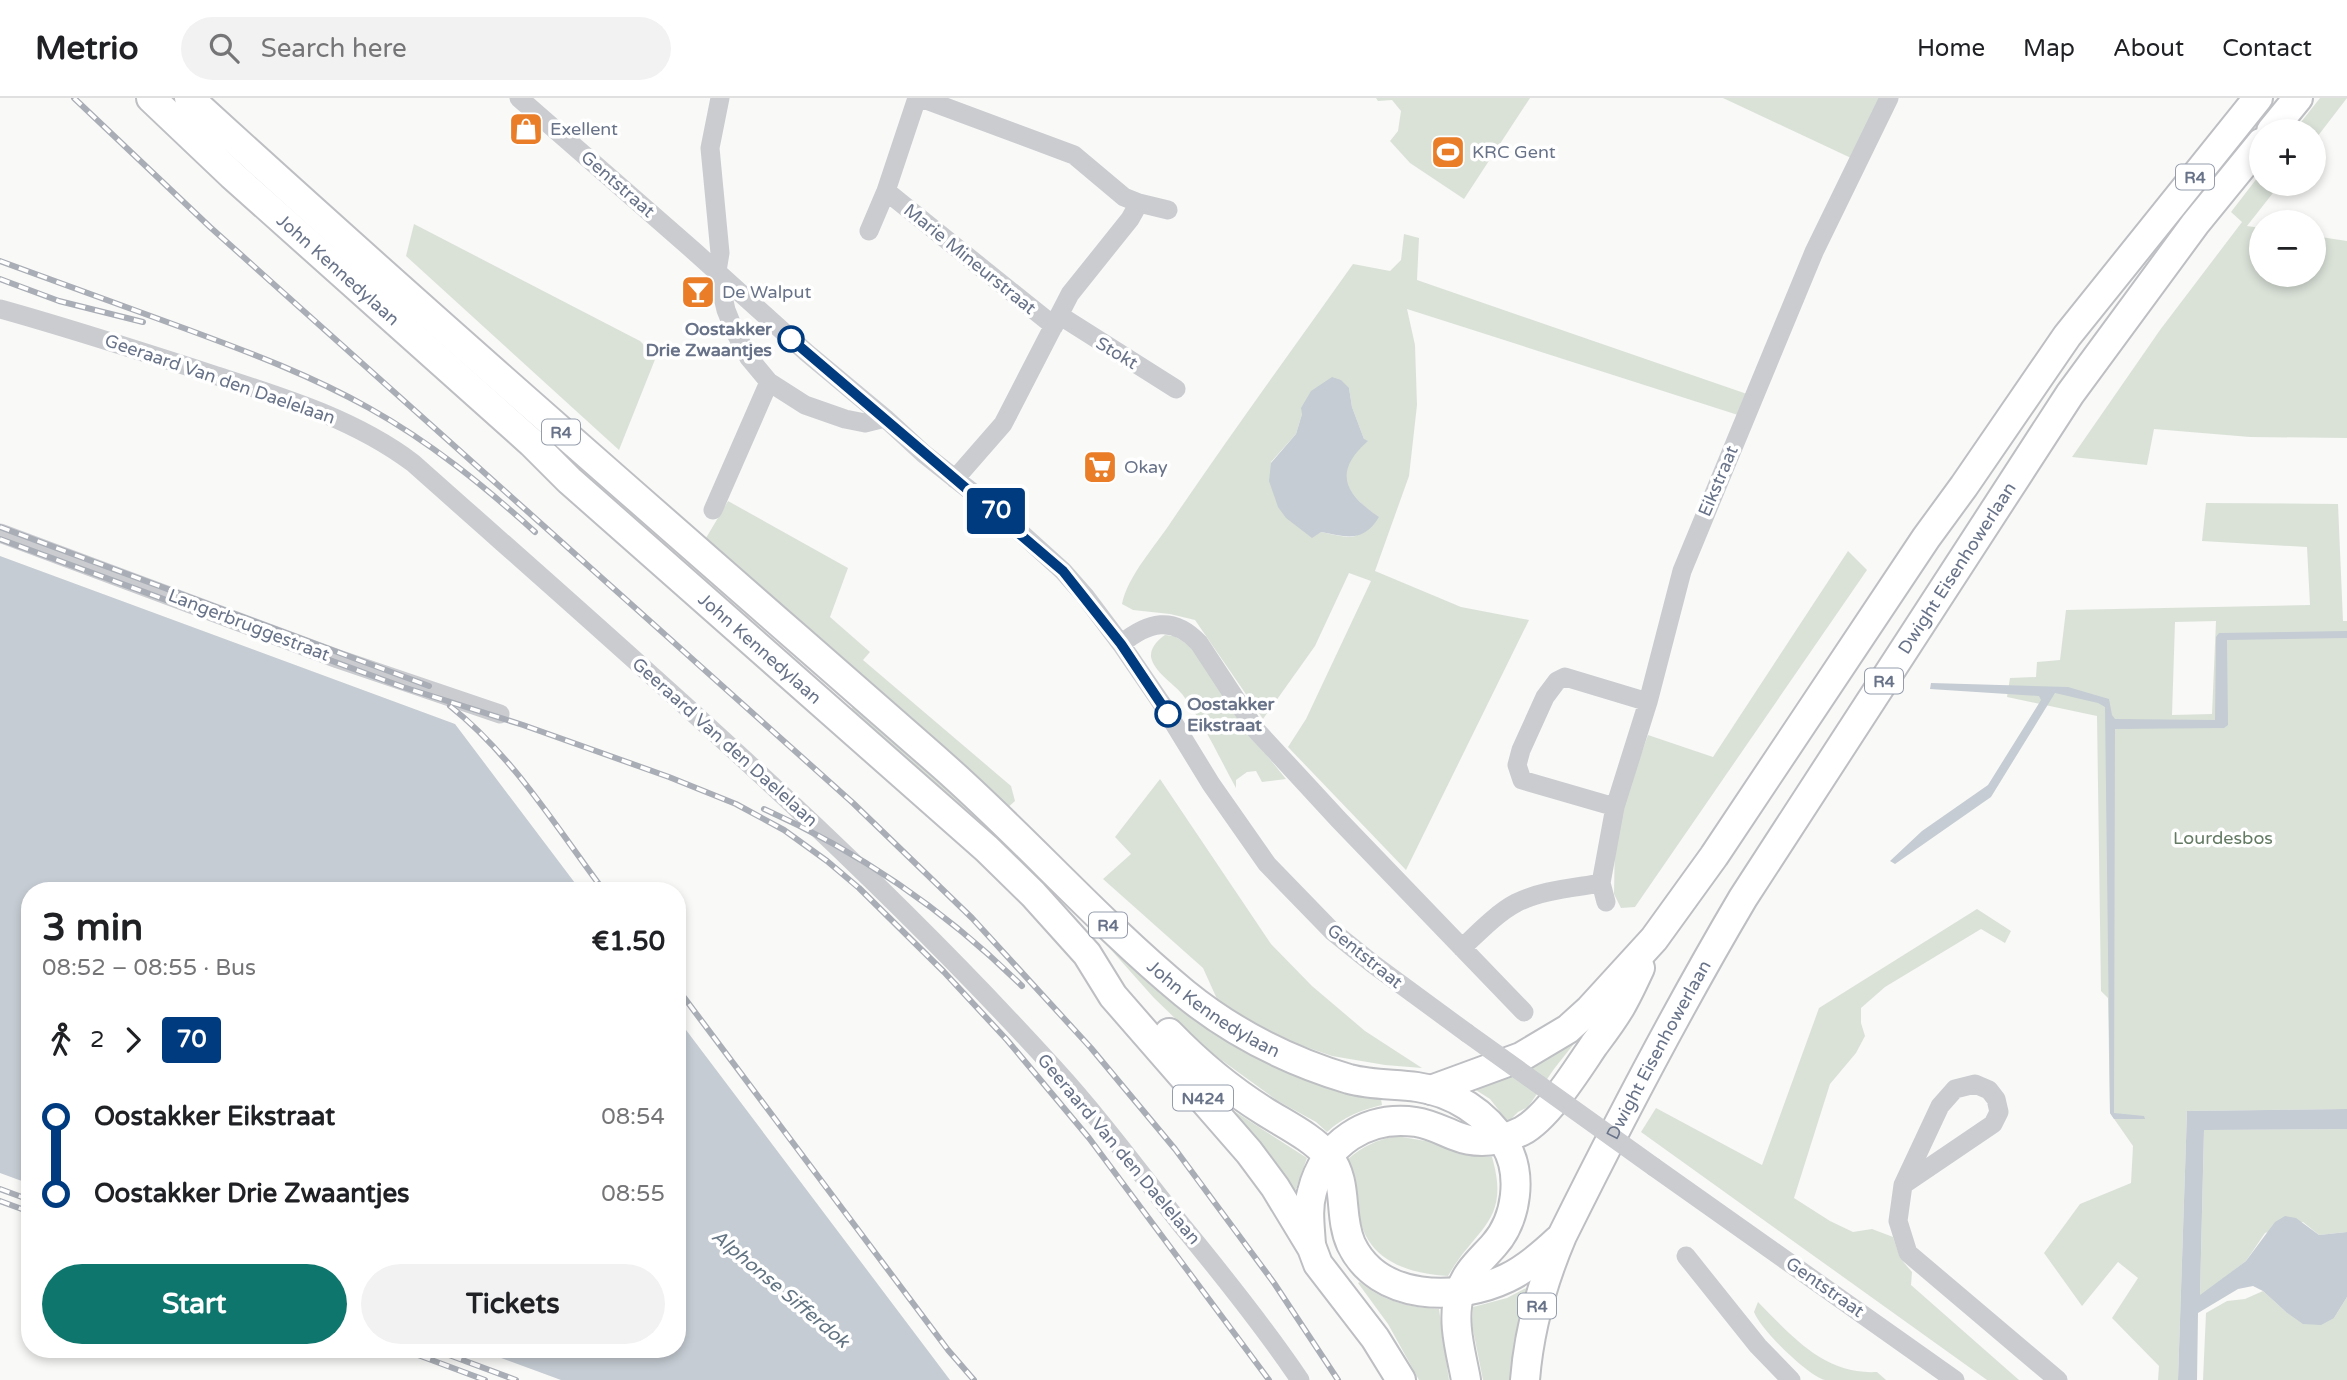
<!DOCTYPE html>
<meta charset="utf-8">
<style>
:root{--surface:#fff;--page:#f2f2f2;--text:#202124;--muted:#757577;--line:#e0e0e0;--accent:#0f766e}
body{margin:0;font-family:"Varela Round",sans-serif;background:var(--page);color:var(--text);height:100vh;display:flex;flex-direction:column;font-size:26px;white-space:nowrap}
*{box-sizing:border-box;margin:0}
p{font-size:23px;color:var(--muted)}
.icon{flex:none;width:38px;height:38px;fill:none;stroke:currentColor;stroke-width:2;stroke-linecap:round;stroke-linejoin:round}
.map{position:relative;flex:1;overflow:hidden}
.panel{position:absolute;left:21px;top:784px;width:665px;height:476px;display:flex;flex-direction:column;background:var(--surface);border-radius:28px;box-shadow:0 4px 10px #0003}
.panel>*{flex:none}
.badge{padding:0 14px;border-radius:5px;font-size:24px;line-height:46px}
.fabs{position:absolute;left:2249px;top:21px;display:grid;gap:14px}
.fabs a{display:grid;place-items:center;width:77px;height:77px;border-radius:50%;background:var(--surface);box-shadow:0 4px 10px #0003;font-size:35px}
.map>.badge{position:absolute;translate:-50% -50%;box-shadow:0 0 0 4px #fff}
.legs{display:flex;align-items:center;gap:10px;height:77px;padding:0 21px;font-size:23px}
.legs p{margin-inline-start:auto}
.summary{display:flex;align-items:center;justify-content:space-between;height:119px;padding:0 21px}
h1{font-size:38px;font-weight:700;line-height:52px}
.action{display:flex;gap:14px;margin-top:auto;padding:14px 21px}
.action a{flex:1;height:80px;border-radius:42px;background:var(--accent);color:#fff;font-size:28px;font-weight:700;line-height:80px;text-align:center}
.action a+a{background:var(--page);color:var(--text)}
ul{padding:0 21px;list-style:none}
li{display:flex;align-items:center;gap:24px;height:77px;font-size:26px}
li i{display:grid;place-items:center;width:10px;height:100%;margin:0 9px;background:currentColor}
li i::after{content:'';width:18px;height:18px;margin:-9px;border:5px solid;border-radius:50%;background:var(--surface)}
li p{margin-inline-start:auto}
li:first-child i{background:linear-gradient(#0000 50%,currentColor 0)}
li:last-child i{background:linear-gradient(currentColor 50%,#0000 0)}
header{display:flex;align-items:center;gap:42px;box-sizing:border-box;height:98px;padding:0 35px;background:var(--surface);border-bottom:2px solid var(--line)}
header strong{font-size:33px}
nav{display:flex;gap:38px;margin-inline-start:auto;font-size:24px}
.search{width:490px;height:63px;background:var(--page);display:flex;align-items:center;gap:18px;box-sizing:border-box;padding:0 24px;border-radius:38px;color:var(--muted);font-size:26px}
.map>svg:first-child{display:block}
</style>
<header>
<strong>Metrio</strong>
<div class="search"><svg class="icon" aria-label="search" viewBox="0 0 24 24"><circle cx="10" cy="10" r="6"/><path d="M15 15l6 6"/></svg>Search here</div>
<nav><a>Home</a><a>Map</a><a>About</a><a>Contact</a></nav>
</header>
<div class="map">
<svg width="2347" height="1282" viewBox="0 0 2347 1282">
<rect width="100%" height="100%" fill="#f9f9f7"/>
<path fill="#dae2d8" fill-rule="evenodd" d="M1376,0H1530L1464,101L1410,65L1390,43L1398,33L1401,13L1392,2L1378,3Z
M1723,0H1879L1851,60Z
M2320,0H2347L2314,43V33H2294Z
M2261,75V86H2280L2247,128L2261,130V177H2314V138L2347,143V340L2250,339L2154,331L2147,367L2072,359L2160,232L2242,124L2231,114Z
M414,126L640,243L656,259L619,352L406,158Z
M1404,136L1419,140L1417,182L1747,296L1738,317L1407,211L1415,247L1417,307L1409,378L1375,473L1461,509L1529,522L1406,772L1288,649L1306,621L1371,483L1349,475L1315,548L1263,621L1195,522L1170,516L1133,512L1122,506C1127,479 1156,447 1171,424C1230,337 1292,252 1353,166L1390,173L1401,162ZM1349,290L1352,309L1364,341C1360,350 1353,356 1348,364C1336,386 1363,408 1378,419C1354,444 1355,441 1321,434L1271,364L1296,336L1302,316Z
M728,403L848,470L830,519L870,554L863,562L1011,688L1015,703L1004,713L706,440Z
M2206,405L2338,406L2343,523H2347V1011L2187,1013L2178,1282H2158L2159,1268L2112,1220L2138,1180L2118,1164L2082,1208L2044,1155L2080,1106L2131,1085L2133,1048L2110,1015L2108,900L2101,893L2097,618L2007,599L2010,580L2036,579L2037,564L2060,562L2066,512L2310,507L2307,449L2202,443ZM2216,523L2212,616L2172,617L2175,524Z
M1848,453L1867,472L1635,809L1621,810L1614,796L1615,740L1625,701L1648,637L1713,659Z
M1165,537L1174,538L1192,549L1243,628L1286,681L1262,684L1256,673L1247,674L1236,682V690C1219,659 1203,624 1182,596C1173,585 1154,574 1151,559C1150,549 1159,541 1165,537Z
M855,605L906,649L950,695L1259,960L1299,979L1330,990L1381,1001L1382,1007C1361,1012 1343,1019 1327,1034L1316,1024L1278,1003L1209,953L1154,900L1088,826L1034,780L956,706L850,613Z
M1160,681L1271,846L1312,888L1365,933L1422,970L1385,967L1332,958L1280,940L1245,920L1217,901L1203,870L1103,781L1131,756L1115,739Z
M1977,811L2011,833L2005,845L1981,831L1885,889L1861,910V925L1865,938L1856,955L1830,986L1794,1100L1830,1123L1853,1134L1872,1131L1893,1139L1900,1160L1912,1174L1911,1187L2019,1282H1987L1641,1034L1656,1010L1762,1067L1819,910Z
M1584,933L1554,971L1528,1009L1518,1014L1508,1024L1490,1001L1471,989L1498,983L1541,961Z
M1214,996L1234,1013L1307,1060L1293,1099Z
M2347,1031V1134L2319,1137L2303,1124L2265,1135L2246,1163L2200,1198L2204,1032Z
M1396,1038L1432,1044L1459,1056L1492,1059C1511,1124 1476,1129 1448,1178C1407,1176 1364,1161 1359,1114C1357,1093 1357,1081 1348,1061C1363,1048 1377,1042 1396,1038Z
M1360,1184C1382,1203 1411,1210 1439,1211L1449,1282H1419L1388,1226L1358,1185Z
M1530,1188L1520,1221L1514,1282H1483L1472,1227L1473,1209L1507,1200Z
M2263,1193L2286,1214L2334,1220L2347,1199V1282H2203L2206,1215L2227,1203L2245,1201Z
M1758,1204C1792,1238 1824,1277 1877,1274L1886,1282C1870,1282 1839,1282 1825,1282C1808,1278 1760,1231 1754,1214Z"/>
<path fill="#c5ccd3" d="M1332,279L1341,282L1349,290L1352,309L1364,341L1368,343C1333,374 1344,395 1379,419C1363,445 1347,439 1321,434L1312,440L1286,420L1278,409L1269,383L1271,365L1296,336L1302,316L1301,310L1311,293Z
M0,458L455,626L581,793H30V1086L0,1075Z
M2347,533V540L2227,542L2228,627L2224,630L2115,631L2114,1015L2144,1018L2145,1021H2114L2110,1015L2105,609L2098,605L2055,595L1991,699L1895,766L1890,763L1922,733L1988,687L2041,602L2039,598L1930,591L1931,585L2068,589L2109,601L2112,617L2115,621L2215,622L2216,539L2219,535Z
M677,920L950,1282H561L477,1251H677Z
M2347,1011V1031L2204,1032L2200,1197L2246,1163L2275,1124L2285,1118L2296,1120L2319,1137L2347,1134V1199L2334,1220L2321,1227L2303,1226L2286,1214L2263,1193L2253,1188L2238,1191L2198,1215L2197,1282H2178L2187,1013Z"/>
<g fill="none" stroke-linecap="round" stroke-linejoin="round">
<g stroke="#bebfc3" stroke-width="32">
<g id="highway">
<path id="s1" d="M151,0L232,77L532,345L569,382L987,751L1033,796L1087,856L1113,898L1249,1054L1275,1089L1312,1150L1318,1166L1375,1240L1401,1282"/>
<path id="s2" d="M189,0C436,226 689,445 941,666C1024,739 1098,824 1184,895C1233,935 1289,963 1349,981C1371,987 1394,986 1417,989C1453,994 1486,1015 1505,1046C1523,1076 1517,1121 1494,1147C1480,1163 1466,1174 1460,1194C1451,1223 1461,1254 1466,1282"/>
<path d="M2271,33L2298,0"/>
<path d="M1169,935C1198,965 1229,991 1264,1013C1286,1027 1312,1039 1329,1059C1349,1085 1338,1117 1351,1146C1378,1203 1457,1204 1507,1180C1526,1171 1542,1157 1558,1142"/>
<path d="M1431,992L1521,959L1568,931L1590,911L1654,841L1714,758L1926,440L1964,388L2067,238L2258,0"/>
<path d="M1311,1147C1310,1129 1307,1111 1312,1094C1324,1045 1367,1017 1416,1024C1430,1026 1443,1033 1456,1038C1478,1047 1502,1043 1522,1033C1548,1019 1577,972 1594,947C1603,935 1613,922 1621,908C1628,896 1634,883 1640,870"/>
<path id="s3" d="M1525,1282C1529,1231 1542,1185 1562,1138C1619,1023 1678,910 1743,800L2070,296L2195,126L2261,45"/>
</g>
</g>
<path stroke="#caccd0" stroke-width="19" d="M519,0L695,154L807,255L885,320L924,356L1001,417L1063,473L1085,498L1121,546L1162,606L1211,686L1267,766L1332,833L1373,866L1467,935
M720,0L710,50L720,155L717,173L726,212L734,232L749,260L769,284L805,307L845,321L865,325L885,320
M921,0L1074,57L1124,99L1139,105L1130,121L1070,196L1003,326L955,381
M886,93L1054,228
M1139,105L1168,112
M869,133L886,93L917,0
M0,211C72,231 143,254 214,277C282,299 355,321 413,365C632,560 856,752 1053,969C1098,1018 1138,1072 1179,1124C1221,1175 1263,1227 1300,1282
M1059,217L1176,291
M713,412L769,284
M0,435L338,561L500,616
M1121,546C1148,524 1173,517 1199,545L1256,632L1339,722L1524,914
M1615,709L1522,682L1517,667L1521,652L1545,599L1557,583L1565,579L1648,604
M1606,804L1601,785L1615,709L1648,604L1682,473L1814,154L1889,0
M1462,850C1478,835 1497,815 1516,805C1542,792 1573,790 1601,785
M1654,1069L1955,1282
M1903,1087L1993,1026L1999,1014L1996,1001L1989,992L1975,986L1955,991L1940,1008L1903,1087L1898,1123L1908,1155L2058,1282
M1686,1158L1758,1248L1791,1282"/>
<use href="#highway" stroke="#fff" stroke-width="28"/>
<g stroke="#a9adb5" stroke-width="6">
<path id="rail" d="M74,0L210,129L853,705L972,820L1091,950L1175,1051L1274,1185L1338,1282
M0,163C63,186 126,209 189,232C251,255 312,278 369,310C430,344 483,387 535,434
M0,181L59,203L143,224
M0,429L429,588
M0,441L403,589L523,627L669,679L736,706L784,732L827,763L859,790L944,874L1007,942L1089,1040L1269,1282
M450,608C513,658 556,729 604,793
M764,711C860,754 947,814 1022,888
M677,890L948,1252L974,1282
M0,1091L30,1102
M0,1103L30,1114
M402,1251L485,1282
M433,1251L516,1282"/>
</g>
<use href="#rail" stroke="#fff" stroke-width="3.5" stroke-dasharray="10" stroke-linecap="butt"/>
<path stroke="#caccd0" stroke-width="19" d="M1467,935L1654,1069"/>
</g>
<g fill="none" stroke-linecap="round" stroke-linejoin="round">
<g stroke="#fff" stroke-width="16">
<path id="line-1" d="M791,241L1063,473L1121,546L1168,616"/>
</g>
<use href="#line-1" stroke="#003b80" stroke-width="10"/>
</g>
<defs>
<g id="shop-square" transform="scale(1.75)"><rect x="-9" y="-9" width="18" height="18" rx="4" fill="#e97d28" stroke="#fff"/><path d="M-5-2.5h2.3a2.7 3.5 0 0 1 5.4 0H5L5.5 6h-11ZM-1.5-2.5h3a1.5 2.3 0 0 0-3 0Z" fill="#fff"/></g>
<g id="stadium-square" transform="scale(1.75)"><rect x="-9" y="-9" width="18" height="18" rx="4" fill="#e97d28" stroke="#fff"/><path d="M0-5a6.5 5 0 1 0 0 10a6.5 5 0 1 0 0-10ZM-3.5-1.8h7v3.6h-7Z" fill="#fff"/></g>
<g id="bar-square" transform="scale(1.75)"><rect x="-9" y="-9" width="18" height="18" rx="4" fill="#e97d28" stroke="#fff"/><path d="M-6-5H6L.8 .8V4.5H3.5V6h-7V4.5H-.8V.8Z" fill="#fff"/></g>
<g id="supermarket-square" transform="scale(1.75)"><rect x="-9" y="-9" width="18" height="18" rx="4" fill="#e97d28" stroke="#fff"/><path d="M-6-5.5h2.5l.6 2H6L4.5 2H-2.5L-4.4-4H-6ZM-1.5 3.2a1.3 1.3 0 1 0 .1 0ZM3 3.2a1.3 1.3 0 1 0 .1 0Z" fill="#fff"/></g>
</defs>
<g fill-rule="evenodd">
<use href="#shop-square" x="526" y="31"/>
<use href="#stadium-square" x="1448" y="54"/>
<use href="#bar-square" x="698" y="194"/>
<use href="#supermarket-square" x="1100" y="369"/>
</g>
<g fill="#fff" stroke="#003b80" stroke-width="3.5">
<circle cx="791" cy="241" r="12"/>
<circle cx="1168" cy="616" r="12"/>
</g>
<g text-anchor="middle" stroke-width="7" stroke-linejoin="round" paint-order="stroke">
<g fill="#fff" stroke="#959dac" stroke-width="2">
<rect x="2176" y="66.5" width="38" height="25" rx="5"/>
<rect x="542" y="321.5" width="38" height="25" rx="5"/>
<rect x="1865" y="570.5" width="38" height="25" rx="5"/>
<rect x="1089" y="814.5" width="38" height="25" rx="5"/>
<rect x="1173" y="987.5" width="60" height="25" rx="5"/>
<rect x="1518" y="1195.5" width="38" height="25" rx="5"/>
</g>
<g font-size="16" font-weight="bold" fill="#687389">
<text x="2195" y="85">R4</text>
<text x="561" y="340">R4</text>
<text x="1884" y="589">R4</text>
<text x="1108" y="833">R4</text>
<text x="1203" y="1006">N424</text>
<text x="1537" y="1214">R4</text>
</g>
<g font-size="18" fill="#687389" stroke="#fff" text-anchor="start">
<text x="550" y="37">Exellent</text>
<text x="1472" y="60">KRC Gent</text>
<text x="722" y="200">De Walput</text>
<text x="1124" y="375">Okay</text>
</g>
<g font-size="18" fill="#687389" stroke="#fff">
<text transform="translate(618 86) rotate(41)" y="6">Gentstraat</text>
<text transform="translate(970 161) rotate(39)" y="6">Marie Mineurstraat</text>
<text dy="6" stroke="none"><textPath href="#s1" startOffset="254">John Kennedylaan</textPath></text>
<text transform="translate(1117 255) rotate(31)" y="6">Stokt</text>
<text transform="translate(220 281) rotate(19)" y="6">Geeraard Van den Daelelaan</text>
<text transform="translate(1718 383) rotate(-67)" y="6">Eikstraat</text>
<text dy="6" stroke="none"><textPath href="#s3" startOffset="926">Dwight Eisenhowerlaan</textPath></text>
<text transform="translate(249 527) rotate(21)" y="6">Langerbruggestraat</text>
<text dy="6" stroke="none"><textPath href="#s1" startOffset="821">John Kennedylaan</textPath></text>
<text transform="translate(725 644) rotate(42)" y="6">Geeraard Van den Daelelaan</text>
<text transform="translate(1365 858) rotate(39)" y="6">Gentstraat</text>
<text dy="6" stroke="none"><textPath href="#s2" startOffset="1372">John Kennedylaan</textPath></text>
<text dy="6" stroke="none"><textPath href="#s3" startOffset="359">Dwight Eisenhowerlaan</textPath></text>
<text transform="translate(1119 1051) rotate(50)" y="6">Geeraard Van den Daelelaan</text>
<text transform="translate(1825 1189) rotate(35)" y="6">Gentstraat</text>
</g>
<g font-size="18" font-weight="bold" fill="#687389" stroke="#fff" text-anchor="end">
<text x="772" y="237">Oostakker<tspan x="772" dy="21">Drie Zwaantjes</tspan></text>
<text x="1187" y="612" text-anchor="start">Oostakker<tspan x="1187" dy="21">Eikstraat</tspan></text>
</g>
<g font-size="18" fill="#637a63" stroke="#fff">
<text x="2223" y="746">Lourdesbos</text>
</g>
<g font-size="19" font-style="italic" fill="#637483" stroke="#fff">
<text transform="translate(781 1190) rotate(40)" y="7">Alphonse Sifferdok</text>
</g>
</g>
</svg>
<div class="fabs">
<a>+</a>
<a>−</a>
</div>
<b class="badge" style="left:996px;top:413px;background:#003b80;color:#fff">70</b>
<section class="panel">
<div class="summary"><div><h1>3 min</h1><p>08:52 – 08:55 · Bus</p></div><b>€1.50</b></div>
<div class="legs"><svg class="icon" aria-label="walk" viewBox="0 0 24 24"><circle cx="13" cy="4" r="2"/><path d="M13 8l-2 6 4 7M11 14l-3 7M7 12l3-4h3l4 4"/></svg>2<svg class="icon" aria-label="forward" viewBox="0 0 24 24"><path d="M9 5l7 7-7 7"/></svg><b class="badge" style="background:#003b80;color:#fff">70</b></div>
<ul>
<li><i style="color:#003b80"></i><b>Oostakker Eikstraat</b><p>08:54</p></li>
<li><i style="color:#003b80"></i><b>Oostakker Drie Zwaantjes</b><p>08:55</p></li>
</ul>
<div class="action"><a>Start</a><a>Tickets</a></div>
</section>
</div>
